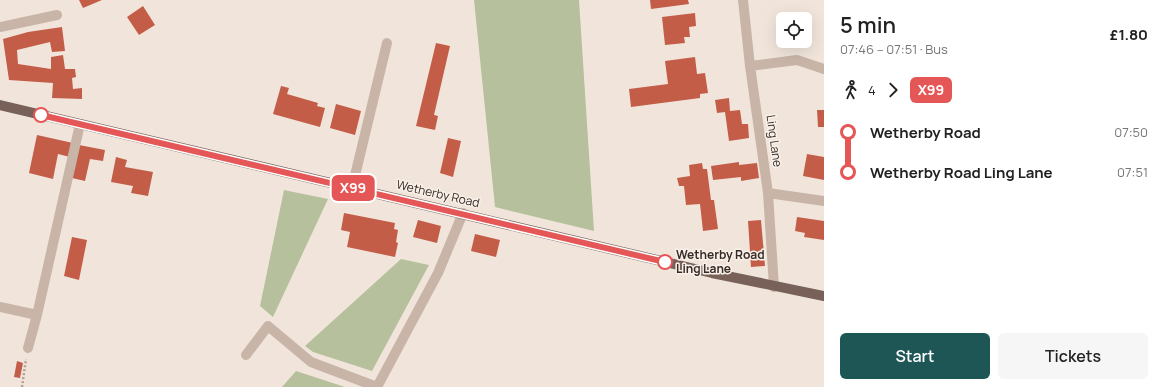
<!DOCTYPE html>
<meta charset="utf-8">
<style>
:root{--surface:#fff;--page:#f6f6f6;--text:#222;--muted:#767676;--accent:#1e5656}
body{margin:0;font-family:Manrope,sans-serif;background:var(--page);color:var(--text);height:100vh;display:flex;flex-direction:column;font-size:15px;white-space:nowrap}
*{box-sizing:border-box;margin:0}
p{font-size:13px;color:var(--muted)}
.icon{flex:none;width:22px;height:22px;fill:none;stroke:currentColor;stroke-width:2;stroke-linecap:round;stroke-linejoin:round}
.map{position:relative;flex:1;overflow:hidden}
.details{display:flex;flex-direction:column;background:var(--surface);width:340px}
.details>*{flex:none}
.badge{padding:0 8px;border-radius:6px;font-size:14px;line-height:26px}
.fabs{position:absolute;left:776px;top:12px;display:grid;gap:8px}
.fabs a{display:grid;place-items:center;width:36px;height:36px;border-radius:6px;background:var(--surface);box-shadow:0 4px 16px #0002;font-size:20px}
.map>.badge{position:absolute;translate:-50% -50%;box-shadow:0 0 0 2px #fff}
.legs{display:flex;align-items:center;gap:6px;height:44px;padding:0 16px;font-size:13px}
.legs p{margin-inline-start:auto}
.headline{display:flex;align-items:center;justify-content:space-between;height:68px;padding:0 16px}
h1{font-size:22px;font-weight:600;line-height:30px}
.button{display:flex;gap:8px;margin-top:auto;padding:8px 16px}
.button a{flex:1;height:46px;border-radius:6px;background:var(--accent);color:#fff;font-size:16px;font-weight:600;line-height:46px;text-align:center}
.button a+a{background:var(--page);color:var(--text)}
ul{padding:0 16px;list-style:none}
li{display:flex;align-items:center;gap:14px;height:40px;font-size:15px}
li i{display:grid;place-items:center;width:6px;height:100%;margin:0 5px;background:currentColor}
li i::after{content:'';width:10px;height:10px;margin:-5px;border:3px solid;border-radius:50%;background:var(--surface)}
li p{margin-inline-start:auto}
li:first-child i{background:linear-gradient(#0000 50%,currentColor 0)}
li:last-child i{background:linear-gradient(currentColor 50%,#0000 0)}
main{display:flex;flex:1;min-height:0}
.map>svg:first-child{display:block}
</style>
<main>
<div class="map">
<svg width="824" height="387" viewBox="0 0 824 387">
<rect width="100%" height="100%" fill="#f1e5db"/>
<path fill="#b6c09c" d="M474,0H579L594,231L495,207Z
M284,190L328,199L273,317L260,306Z
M401,259L429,265L372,371L313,352L305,346Z
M296,371L345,387H282Z"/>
<path fill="#c35d48" d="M79,0H102L83,8Z
M650,0H688L689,4L651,9Z
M143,6L155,25L139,35L127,17Z
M695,13L696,26L689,27L690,37H684L685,43L665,45L662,17Z
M62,27L65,51L52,52L50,42L17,50L18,64L51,69V57L63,55L65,69H75L76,77L72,78L73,89L82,88V99L52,98L53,83L9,80L3,39L28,32Z
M436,43L450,46L434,115L438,116L435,130L416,126Z
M695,57L697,74L705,73L708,93L700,94V98L631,107L629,89L668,84L665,61Z
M281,86L289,88L287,94L318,103L317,106L325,108L320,127L273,114Z
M729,98L730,111L740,110L742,124H748L749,138L729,141L725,112L717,113L715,100Z
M336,104L361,111L355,135L330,128Z
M817,110H824V127H818Z
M37,135L73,143L70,157L58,154L53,179L29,173Z
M448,138L461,141L453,177L440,173Z
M79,145L105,150L103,161L90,159L85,181L72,178Z
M807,154L824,157V180L803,176Z
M116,157L127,160L125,167L153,172L148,196L131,193L133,186L111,182Z
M739,162V165L757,163L759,178L741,181V177L713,180L711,166Z
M702,163L703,169H707L711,200H714L718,229L703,231L700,204L686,205L684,186H679L677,178L690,176L689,165Z
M344,213L395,223L394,229L398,230L396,242L398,243L395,257L347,247L350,232L341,230Z
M797,217L824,221V240L804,237L805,233L795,231Z
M418,220L441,226L437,243L413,237Z
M761,220L765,266L751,267L748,221Z
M475,234L500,240L496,257L471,251Z
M72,237L87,240L79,280L64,276Z
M17,361L23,363L20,378L14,377Z"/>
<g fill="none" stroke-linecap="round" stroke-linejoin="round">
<path stroke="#b59e92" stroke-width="2.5" stroke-dasharray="2 2" stroke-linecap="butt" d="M22,387L26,359"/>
<path stroke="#c9b5a8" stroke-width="10" d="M743,0L750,66L768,193L774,287
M0,27L57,15
M750,66L797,60L824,69
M352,188L387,43
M768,193L824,201
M0,307L37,315
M28,348L37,315L80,124
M246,355L268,326L311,362L377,387L438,273L463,213"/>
<path stroke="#776159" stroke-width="10" d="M0,105L712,273L824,296"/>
</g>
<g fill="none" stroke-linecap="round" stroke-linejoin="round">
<g stroke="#fff" stroke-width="9">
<path id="line-1" d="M41,115L665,262"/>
</g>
<use href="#line-1" stroke="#e55757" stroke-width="6"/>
</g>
<g fill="#fff" stroke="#e55757" stroke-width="2">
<circle cx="41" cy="115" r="7"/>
<circle cx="665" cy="262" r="7"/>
</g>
<g text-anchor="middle" stroke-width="3" stroke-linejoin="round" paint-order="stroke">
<g font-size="12" fill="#362b28" stroke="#f9f0e8">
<text transform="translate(774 141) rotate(82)" y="4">Ling Lane</text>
<text transform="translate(438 194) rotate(13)" y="4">Wetherby Road</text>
</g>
<g font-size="12" font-weight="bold" fill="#362b28" stroke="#f9f0e8" text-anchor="start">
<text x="676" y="259">Wetherby Road<tspan x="676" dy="14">Ling Lane</tspan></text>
</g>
</g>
</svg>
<div class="fabs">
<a><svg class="icon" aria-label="locate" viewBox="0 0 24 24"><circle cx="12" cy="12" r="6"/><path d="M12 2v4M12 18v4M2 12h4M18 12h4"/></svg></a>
</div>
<b class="badge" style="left:353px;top:188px;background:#e55757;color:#fff">X99</b>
</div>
<section class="details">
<div class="headline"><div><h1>5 min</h1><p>07:46 – 07:51 · Bus</p></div><b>£1.80</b></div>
<div class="legs"><svg class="icon" aria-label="walk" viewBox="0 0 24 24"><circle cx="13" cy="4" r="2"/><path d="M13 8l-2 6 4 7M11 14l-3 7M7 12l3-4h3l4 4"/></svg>4<svg class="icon" aria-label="forward" viewBox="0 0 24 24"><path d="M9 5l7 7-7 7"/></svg><b class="badge" style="background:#e55757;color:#fff">X99</b></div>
<ul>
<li><i style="color:#e55757"></i><b>Wetherby Road</b><p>07:50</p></li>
<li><i style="color:#e55757"></i><b>Wetherby Road Ling Lane</b><p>07:51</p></li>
</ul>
<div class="button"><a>Start</a><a>Tickets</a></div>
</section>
</main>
